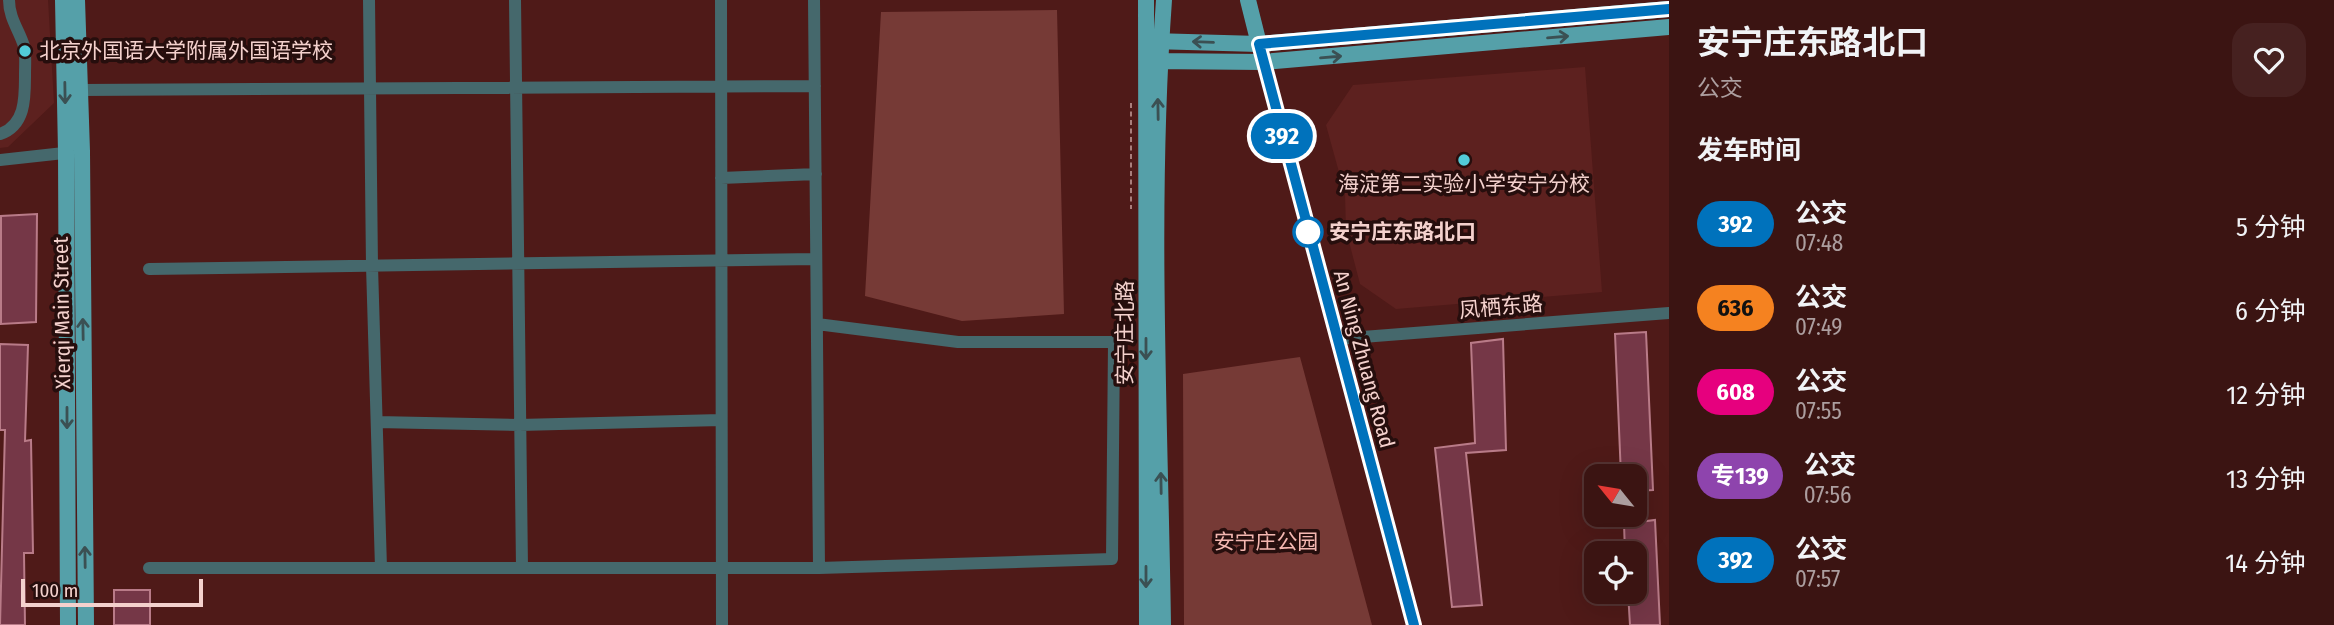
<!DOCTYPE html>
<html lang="zh">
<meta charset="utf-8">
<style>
:root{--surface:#3b1412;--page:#462120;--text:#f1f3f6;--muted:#ac9e9f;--line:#543332}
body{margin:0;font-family:"Fira Sans Condensed","Noto Sans SC",sans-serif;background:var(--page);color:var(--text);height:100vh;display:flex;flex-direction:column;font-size:26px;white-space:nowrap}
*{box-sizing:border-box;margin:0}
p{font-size:23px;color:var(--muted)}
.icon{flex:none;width:38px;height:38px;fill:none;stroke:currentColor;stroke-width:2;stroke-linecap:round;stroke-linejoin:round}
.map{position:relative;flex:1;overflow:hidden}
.side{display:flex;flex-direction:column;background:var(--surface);width:665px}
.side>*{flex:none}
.badge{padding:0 14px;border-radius:23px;font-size:24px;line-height:46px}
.needle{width:46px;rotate:300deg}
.controls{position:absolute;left:1584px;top:464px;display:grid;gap:14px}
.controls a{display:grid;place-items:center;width:63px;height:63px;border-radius:14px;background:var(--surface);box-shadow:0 7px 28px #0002,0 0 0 2px var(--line);font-size:35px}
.scale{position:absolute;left:21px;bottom:18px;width:182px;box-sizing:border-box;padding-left:7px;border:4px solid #f4d1cd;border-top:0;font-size:19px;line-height:24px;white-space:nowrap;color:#f4d1cd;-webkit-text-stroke:5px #260e0d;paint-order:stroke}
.map>.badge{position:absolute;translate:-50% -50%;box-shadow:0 0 0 4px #fff}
h2{padding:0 28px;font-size:26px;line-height:63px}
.round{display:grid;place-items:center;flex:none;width:74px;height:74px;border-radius:21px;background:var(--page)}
.summary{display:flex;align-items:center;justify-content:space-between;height:119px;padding:0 28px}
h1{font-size:33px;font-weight:700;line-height:52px}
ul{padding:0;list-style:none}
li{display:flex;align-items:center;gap:21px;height:84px;padding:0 28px}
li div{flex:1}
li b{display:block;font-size:26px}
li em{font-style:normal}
li .badge{min-width:77px;font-weight:700;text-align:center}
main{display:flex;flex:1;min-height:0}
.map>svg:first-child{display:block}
</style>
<main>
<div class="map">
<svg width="1669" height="625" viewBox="0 0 1669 625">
<rect width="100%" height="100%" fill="#4f1a18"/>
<path fill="#5d211f" d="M0,0H48L54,103L8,147L0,148Z
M1585,67L1602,292L1396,309L1360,284L1346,230L1345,194L1326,125L1353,85Z"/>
<path fill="#763a36" d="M1057,10L1064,314L962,321L865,296L881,12Z
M1300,357L1372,625H1184L1183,374Z"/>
<path fill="#753747" stroke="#b97b88" stroke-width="2" d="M37,214L36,322L1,324V216Z
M1646,332L1653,490L1634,491V476H1621L1615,334Z
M1503,339L1506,450L1466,453L1482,605L1452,607L1435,448L1475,443L1471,343Z
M0,344L28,345L25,441L31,440L33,553H24L25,625H0L5,430H0Z
M1655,520L1660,625H1630L1628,592H1634V553H1625L1624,524Z
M114,590H150V625H114Z"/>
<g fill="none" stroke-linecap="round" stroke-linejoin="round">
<path stroke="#a97e7b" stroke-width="2" stroke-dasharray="5 3.5" stroke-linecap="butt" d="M1131,103V209"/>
<path stroke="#45686c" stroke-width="12" d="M369,0L372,266L381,568
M515,0L522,568
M721,0L722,625
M814,0L819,568
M1262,55L1414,625
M80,90L815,86
M0,134C26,125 25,97 25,74C25,65 26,55 24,46C19,30 9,18 9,0
M0,160L73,152
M721,178L816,174
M149,269L816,259
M1337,339L1669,313
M377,422L519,425L721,420
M149,568H819L1112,559L1114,342H958L817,324"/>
<path stroke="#55a0a9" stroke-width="16" d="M63,0L66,152L68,625
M77,0L82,151L86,625
M1146,0L1147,625
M1248,0L1259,44
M1152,41L1259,44L1669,9
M1151,61L1263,62L1669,27
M1163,625C1160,417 1149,208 1164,0"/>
</g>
<defs><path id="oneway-shaft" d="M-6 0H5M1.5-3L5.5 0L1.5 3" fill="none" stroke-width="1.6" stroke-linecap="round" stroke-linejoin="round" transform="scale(1.75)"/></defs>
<g stroke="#3b5053">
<use href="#oneway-shaft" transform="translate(1558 37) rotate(-5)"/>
<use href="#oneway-shaft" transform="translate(1203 42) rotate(-178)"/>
<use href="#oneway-shaft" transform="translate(1331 57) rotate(-5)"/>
<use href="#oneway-shaft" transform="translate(65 93) rotate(89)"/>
<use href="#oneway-shaft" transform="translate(1158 109) rotate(-91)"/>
<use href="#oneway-shaft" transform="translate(83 329) rotate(-91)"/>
<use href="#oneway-shaft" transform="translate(1146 349) rotate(90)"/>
<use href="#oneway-shaft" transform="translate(67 418) rotate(90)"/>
<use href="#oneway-shaft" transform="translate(1161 483) rotate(-91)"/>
<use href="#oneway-shaft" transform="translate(85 557) rotate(-91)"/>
<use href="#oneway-shaft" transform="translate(1146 577) rotate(90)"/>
</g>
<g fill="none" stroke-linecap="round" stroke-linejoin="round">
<g stroke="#fff" stroke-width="16">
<path id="line" d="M1414,625L1259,44L1669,9"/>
</g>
<use href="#line" stroke="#0072bc" stroke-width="10"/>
</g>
<g fill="#52cbd8" stroke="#260e0d" stroke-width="2.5">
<circle cx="25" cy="51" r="7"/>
<circle cx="1464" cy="160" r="7"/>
</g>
<circle fill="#fff" stroke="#0072bc" stroke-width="3.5" cx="1308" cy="232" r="14"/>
<g text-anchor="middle" stroke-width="7" stroke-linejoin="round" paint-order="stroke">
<g font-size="21" fill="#f4d1cd" stroke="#260e0d" text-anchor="start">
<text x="39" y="58">北京外国语大学附属外国语学校</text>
<text x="1464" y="191" text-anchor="middle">海淀第二实验小学安宁分校</text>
</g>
<g font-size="21" font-weight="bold" fill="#f4d1cd" stroke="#260e0d" text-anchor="start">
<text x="1329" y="239">安宁庄东路北口</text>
</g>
<g font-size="21" fill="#f4d1cd" stroke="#260e0d">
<text transform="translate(1501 307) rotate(-5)" y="7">凤栖东路</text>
<text transform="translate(62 313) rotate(-91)" y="7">Xierqi Main Street</text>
<text transform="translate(1125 333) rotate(-90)" y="7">安宁庄北路</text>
<text transform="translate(1364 359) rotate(75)" y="7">An Ning Zhuang Road</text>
</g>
<g font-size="21" fill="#f4b7b1" stroke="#260e0d">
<text x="1266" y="549">安宁庄公园</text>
</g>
</g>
</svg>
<div class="controls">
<a><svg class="needle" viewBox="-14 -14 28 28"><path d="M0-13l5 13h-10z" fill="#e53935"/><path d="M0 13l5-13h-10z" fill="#ac9e9f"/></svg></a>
<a><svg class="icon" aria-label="locate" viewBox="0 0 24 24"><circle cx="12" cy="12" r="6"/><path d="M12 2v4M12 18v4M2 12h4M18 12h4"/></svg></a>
</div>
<div class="scale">100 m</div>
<b class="badge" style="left:1282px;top:136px;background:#0072bc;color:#fff">392</b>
</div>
<section class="side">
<div class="summary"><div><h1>安宁庄东路北口</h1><p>公交</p></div><a class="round"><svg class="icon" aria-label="heart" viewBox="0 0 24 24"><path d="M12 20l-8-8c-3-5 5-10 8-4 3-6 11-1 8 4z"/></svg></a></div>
<h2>发车时间</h2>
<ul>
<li><span class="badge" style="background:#0072bc;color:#fff">392</span><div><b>公交</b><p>07:48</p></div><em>5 分钟</em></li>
<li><span class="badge" style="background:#f58220;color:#111">636</span><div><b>公交</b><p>07:49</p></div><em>6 分钟</em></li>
<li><span class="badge" style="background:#e6007e;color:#fff">608</span><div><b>公交</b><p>07:55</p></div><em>12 分钟</em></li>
<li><span class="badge" style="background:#8e44ad;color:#fff">专139</span><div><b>公交</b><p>07:56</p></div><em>13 分钟</em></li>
<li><span class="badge" style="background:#0072bc;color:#fff">392</span><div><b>公交</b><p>07:57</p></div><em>14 分钟</em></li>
</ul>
</section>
</main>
